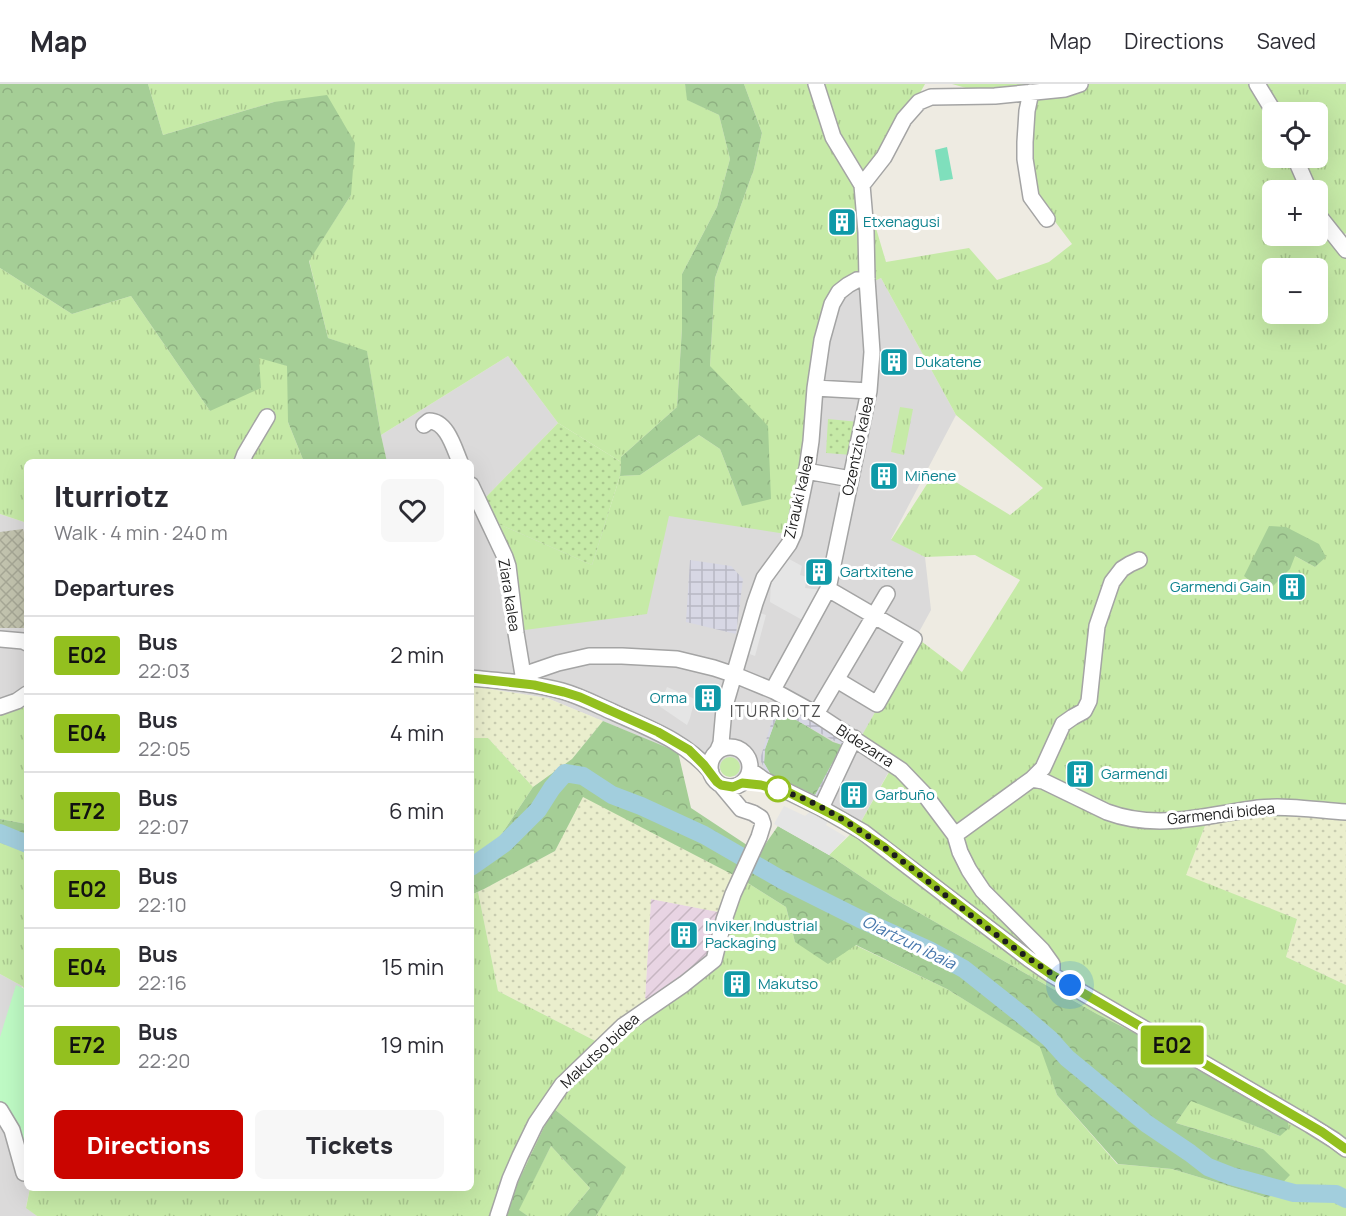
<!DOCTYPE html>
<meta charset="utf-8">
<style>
:root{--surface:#fff;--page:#f7f7f7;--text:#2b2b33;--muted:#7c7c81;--line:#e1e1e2;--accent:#ca0500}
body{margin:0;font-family:Manrope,sans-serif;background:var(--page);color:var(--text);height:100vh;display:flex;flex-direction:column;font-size:22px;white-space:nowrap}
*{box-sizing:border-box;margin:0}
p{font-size:20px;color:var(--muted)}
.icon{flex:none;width:33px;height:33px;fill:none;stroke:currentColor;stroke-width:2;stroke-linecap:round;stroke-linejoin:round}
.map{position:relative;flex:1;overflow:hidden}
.details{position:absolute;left:24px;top:375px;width:450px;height:732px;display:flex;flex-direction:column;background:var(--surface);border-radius:9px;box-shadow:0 6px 24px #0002}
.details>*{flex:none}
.badge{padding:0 12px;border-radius:4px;font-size:21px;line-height:39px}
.buttons{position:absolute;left:1262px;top:18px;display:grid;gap:12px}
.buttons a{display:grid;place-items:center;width:66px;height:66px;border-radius:9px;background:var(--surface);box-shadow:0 6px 24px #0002;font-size:30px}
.you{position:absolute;width:30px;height:30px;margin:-15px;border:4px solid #fff;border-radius:50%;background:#1a73e8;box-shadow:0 0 0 9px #1a73e833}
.map>.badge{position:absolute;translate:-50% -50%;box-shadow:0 0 0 3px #fff}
h2{padding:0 30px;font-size:22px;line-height:54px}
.round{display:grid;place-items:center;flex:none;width:63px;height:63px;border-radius:9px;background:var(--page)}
.summary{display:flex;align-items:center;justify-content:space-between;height:102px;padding:0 30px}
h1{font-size:28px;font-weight:800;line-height:45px}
.cta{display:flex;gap:12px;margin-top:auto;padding:12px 30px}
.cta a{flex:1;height:69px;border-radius:9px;background:var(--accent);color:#fff;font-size:24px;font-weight:800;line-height:69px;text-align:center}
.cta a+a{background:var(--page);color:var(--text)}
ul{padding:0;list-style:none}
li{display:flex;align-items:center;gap:18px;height:78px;padding:0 30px;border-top:2px solid var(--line)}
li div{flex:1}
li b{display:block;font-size:22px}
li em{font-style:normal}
li .badge{min-width:66px;font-weight:700;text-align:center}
header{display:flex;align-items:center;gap:36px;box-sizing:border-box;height:84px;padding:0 30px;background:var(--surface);border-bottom:2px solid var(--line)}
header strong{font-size:28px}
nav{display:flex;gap:33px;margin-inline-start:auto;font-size:21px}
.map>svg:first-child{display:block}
</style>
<header>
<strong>Map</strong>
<nav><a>Map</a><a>Directions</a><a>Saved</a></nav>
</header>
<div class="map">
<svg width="1346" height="1132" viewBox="0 0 1346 1132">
<defs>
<pattern id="industrial-furrows" width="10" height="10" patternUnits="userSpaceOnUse" patternTransform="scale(1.5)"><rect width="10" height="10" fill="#e8d4e3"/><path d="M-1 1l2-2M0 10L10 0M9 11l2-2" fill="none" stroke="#c7b6c2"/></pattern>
<pattern id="construction-cross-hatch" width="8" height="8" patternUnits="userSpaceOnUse" patternTransform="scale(1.5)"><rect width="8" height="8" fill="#c2c3ae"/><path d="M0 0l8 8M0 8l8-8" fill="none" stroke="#a6a795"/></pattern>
<pattern id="farmland-dots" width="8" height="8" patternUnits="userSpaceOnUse" patternTransform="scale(1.5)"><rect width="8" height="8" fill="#eaeecd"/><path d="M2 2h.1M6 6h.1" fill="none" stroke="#c8ccb0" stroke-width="1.8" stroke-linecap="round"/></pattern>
<pattern id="grass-tufts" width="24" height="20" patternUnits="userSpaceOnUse" patternTransform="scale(1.5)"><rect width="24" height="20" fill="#c6eaa7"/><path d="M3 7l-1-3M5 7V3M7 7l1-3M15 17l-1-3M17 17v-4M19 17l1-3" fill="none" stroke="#aac88f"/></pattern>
<pattern id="forest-crowns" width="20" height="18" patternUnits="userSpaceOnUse" patternTransform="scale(1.5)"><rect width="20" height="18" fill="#a5ce96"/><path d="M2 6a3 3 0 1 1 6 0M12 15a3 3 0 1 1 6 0" fill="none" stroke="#8eb081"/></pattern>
<pattern id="garden-dots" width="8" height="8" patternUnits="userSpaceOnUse" patternTransform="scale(1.5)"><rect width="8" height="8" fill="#c6eaa7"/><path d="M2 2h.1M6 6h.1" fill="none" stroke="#aac88f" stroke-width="1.8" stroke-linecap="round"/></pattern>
<pattern id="plaza-grid" width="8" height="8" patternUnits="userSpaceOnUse" patternTransform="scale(1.5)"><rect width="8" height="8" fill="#d7d7e4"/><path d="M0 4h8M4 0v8" fill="none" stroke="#b8b8c3"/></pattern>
</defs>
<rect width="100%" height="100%" fill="#eeebe2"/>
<path fill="#dbdada" d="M881,194L956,331L891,455L925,473L931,526L861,654L897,673L858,743L547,614L471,602V378H387L381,351L508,272L558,339L486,413L669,432L812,336L823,222Z
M0,430L24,438L27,443V623L0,627Z
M0,890L22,902L0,961Z
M0,1015L27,1055V1104H30L26,1123L37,1132H0Z"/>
<path fill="url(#industrial-furrows)" d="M651,815L729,830L715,879L662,924L645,915Z"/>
<path fill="url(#construction-cross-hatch)" d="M23,445L27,458V544H0V448Z"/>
<path fill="url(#farmland-dots)" d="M471,602L547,614L603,637L572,675L533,703L488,654H471Z
M583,712L743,796L729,830L651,815L645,914L662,924L611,965L498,907L478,808L555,767Z
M1346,731V901L1286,873L1297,835L1185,792L1208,734Z"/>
<path fill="url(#grass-tufts)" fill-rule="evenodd" d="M148,0H685L688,16L719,31L730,75L717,123L682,190V244L677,323L621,373V378L558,339L508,272L381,351L367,268L328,254L309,176L351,111L274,18L163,51Z
M744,0H925L865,107L886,178L969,164L997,196L1049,178L1072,160L1023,95L1022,20L952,0H1346V149L1342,153L1346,161V731L1208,734L1186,791L1297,835L1286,873L1346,901V1132H596L625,1083L553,1024L502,1132H37L26,1124L30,1104H471V811L478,808L498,907L611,965L715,879L743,796L786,823L795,858L855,861L947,905L1041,963L1057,1011L1117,1080L1172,1085L1268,1114L1263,1065L1176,1039L1191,1016L1280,1052L1285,1024L1097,930L893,814L829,771L858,743L897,674L861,653L917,554L962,588L1020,496L975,471L925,473L891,456L936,386L1010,431L1043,404L956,331L881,194L823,222L812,336L786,450L669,432L647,530L517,547L492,437L592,481L620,392L640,391L699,351L720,365L742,422L710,282L715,194L754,85L762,49ZM1272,28H1317V74H1272ZM1272,106H1317V152H1272ZM1272,184H1317V230H1272ZM1295,472H1326L1315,483Z
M0,184L72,230L131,212L210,327L259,273L288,282V338L304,378H27V437L24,438L0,430Z
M900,323L913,325L904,371L891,368Z
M27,623V740L0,735V627Z
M471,654H488L533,703L483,778L471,783Z
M720 683a10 10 0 1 1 20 0a10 10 0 1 1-20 0Z
M0,759L27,767V907L22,902L0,890Z
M551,1062L590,1104L567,1132H528L518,1126Z"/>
<path fill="url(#forest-crowns)" d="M0,0H148L163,51L274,18L327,11L355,59L351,111L309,177L328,254L367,267L381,351L387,378H304L288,338L287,282L259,274L261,304L210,327L131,212L72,230L0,184Z
M685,0H744L762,49L754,85L715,194L710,282L768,342L771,415L742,422L720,365L699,351L640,391L620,392L621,373L677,323L682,244V190L717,123L730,75L719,31L687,16Z
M1269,442L1286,443L1319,460L1326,473L1315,483L1295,472L1290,485L1265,510L1244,492Z
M785,629L833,658L842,661L815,712L771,691L764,679L765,665L776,635Z
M603,637L678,668L691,724L759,769L778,742L829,771L893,814L1097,930L1285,1024L1289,1044L1280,1052L1191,1017L1176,1039L1263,1065L1290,1091L1268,1114L1172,1085L1118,1080L1057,1011L1040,963L947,905L856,861L828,880L795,858L786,823L743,796L583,713L555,767L484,805L471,811V783L483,778L533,703L572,675Z
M0,735L27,740V767L0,759Z
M553,1024L626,1083L596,1132H567L590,1104L551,1062L519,1126L528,1132H502Z"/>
<path fill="#befac4" d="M16,901L27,906V1065L23,1066L10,1035L0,1017V953Z"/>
<path fill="url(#garden-dots)" d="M828,335L859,338L852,371L826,369Z
M558,339L621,378L620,392L592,481L492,437L486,413Z"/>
<path fill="#7fdfbc" d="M947,63L953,95L940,97L935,66Z"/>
<path fill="#e5e5e5" d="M789,475L802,482L800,491L807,493L805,504L822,506L806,538L770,518L771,498Z
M757,528L766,531L755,572L747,569Z
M667,603L695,615L690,634L687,641L659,622Z
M784,722L805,732L811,727L829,735L826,741L846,753L829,771L774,740Z"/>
<path fill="url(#plaza-grid)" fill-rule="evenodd" d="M690,476L731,482L743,495L736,550L686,538Z
M778,618L847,658L818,714L766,689L760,675ZM785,630L842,661L815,711L771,691L764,679L765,665L776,635Z"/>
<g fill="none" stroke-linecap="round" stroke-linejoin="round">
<path stroke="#a2cedd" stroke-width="18" d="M0,749L27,760
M471,783L505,759L538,726L552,704L565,689L583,692L612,711L641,722L704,751L782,796L860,835L929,866L964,885L1022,931L1050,955L1067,974L1147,1040L1190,1069L1208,1083L1231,1092L1294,1109L1336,1110L1346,1115"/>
<g stroke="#a4a4a4" stroke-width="18">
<path id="minor" d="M1257,0L1274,28
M1031,8L1027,27L1025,58V75L1031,113L1047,135
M1295,74L1309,106
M862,101L884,73L904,35L919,18L931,13L995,12L1065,5L1080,0
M1317,127L1319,132L1346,166
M815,304L869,307
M424,341L429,337C447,337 454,364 460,378
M242,378L245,370L267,333
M806,387L851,395
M471,401L505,473L508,482L516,549L523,591
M828,505L914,555L877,620L837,596
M0,555L23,557L27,559
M471,594C502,597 532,599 562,607C580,612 597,621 613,628C650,645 685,657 711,688
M522,599L523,591L558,579L589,572H622L677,575L714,584L735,591L774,607L816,630L901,686L925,711L955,751L960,768L969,786L983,807L1042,866L1052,880V891
M774,607L775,602L828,505L869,307L872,268L867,195L866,148L862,101L833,53L816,0
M0,623L17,617L27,610
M816,630L887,510
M710 683a20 20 0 1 1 40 0a20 20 0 1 1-40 0Z
M718,666L721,659L724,625L755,519L764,494L789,460L794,449L806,391L811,357L815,304L822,256L832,220L839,208L848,201L857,196L867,195
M750,686L764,696L821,724L863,748L1029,875L1052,891L1310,1041L1334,1056L1346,1065
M1032,695L1043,684L1063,640L1073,633L1084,627L1089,617L1097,542L1112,498L1122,485L1130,480L1139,476
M821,724L854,654
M955,751L1032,695L1043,697L1107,728C1158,747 1207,731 1258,724C1287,721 1317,726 1346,728
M0,1026L12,1046L24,1089
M498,1132L510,1095L520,1072L536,1039L562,1001L623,942L684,900L714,876L724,836L733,810L759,753L763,740L761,734L753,729L741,725L721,701"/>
</g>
<use href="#minor" stroke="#fff" stroke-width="15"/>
</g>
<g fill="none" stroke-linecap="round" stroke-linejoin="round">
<g stroke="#fff" stroke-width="14">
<path id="line" d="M471,594L534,601L564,608L580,613L658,648L689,666L704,681L717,698L721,701L733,703L742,699L761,701L788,708L843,736L884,763L1029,875L1052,891L1322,1048L1346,1065"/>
</g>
<use href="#line" stroke="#93c01f" stroke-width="9"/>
<path stroke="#1d1d1d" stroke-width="6" stroke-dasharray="0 10.8" d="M778,705H775C818,715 866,750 901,776C956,819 1010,865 1070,901"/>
</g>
<defs>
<g id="building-square" transform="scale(1.5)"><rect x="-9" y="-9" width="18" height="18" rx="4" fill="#0f9aa8" stroke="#fff"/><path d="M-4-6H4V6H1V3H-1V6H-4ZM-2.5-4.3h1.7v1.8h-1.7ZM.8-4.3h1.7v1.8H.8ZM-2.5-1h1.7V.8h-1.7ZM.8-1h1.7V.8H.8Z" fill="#fff"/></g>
</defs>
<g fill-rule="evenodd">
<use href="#building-square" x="842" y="138"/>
<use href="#building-square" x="894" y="278"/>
<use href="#building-square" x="884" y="392"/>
<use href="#building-square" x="819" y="488"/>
<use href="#building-square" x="1292" y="503"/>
<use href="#building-square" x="708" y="614"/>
<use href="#building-square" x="1080" y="690"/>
<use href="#building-square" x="854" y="711"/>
<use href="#building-square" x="684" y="851"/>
<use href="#building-square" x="737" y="900"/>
</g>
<circle fill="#fff" stroke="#93c01f" stroke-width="3" cx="778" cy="705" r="12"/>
<g text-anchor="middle" stroke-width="6" stroke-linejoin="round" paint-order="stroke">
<g font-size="15" fill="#0d838f" stroke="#fff" text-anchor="start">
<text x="863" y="143">Etxenagusi</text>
<text x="915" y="283">Dukatene</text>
<text x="905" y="397">Miñene</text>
<text x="840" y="493">Gartxitene</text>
<text x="1271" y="508" text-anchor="end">Garmendi Gain</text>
<text x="687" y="619" text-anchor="end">Orma</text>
<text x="1101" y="695">Garmendi</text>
<text x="875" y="716">Garbuño</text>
<text x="705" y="847">Inviker Industrial<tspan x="705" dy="17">Packaging</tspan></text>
<text x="758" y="905">Makutso</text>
</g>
<g font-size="15" fill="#1d1d1d" stroke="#fff">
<text transform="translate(858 362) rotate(-78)" y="5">Ozentzio kalea</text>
<text transform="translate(799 413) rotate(-77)" y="5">Zirauki kalea</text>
<text transform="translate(509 511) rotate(81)" y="5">Ziara kalea</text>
<text transform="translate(865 662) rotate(33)" y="5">Bidezarra</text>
<text transform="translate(1221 730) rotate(-6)" y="5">Garmendi bidea</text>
<text transform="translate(600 967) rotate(-43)" y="5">Makutso bidea</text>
</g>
<g font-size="16" letter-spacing="1.5" fill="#505050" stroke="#fff">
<text x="776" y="633">ITURRIOTZ</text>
</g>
<g font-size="16" font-style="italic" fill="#4878ad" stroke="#fff">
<text transform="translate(909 858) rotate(26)" y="6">Oiartzun ibaia</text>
</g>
</g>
</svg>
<div class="buttons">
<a><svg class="icon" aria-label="locate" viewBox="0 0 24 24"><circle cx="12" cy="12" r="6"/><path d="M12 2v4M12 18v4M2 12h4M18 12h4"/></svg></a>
<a>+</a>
<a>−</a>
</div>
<div class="you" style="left:1070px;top:901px"></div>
<b class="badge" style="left:1172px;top:961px;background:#93c01f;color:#111">E02</b>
<section class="details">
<div class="summary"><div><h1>Iturriotz</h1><p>Walk · 4 min · 240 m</p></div><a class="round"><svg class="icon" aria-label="heart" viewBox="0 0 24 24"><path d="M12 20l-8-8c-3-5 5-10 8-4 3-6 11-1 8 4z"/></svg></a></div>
<h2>Departures</h2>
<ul>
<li><span class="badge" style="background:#93c01f;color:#111">E02</span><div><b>Bus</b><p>22:03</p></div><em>2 min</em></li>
<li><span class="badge" style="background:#93c01f;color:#111">E04</span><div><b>Bus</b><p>22:05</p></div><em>4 min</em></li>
<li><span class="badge" style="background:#93c01f;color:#111">E72</span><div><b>Bus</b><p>22:07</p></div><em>6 min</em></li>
<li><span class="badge" style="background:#93c01f;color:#111">E02</span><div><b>Bus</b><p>22:10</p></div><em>9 min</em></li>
<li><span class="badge" style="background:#93c01f;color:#111">E04</span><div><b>Bus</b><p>22:16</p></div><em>15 min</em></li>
<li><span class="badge" style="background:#93c01f;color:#111">E72</span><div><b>Bus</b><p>22:20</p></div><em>19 min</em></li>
</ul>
<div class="cta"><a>Directions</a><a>Tickets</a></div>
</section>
</div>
